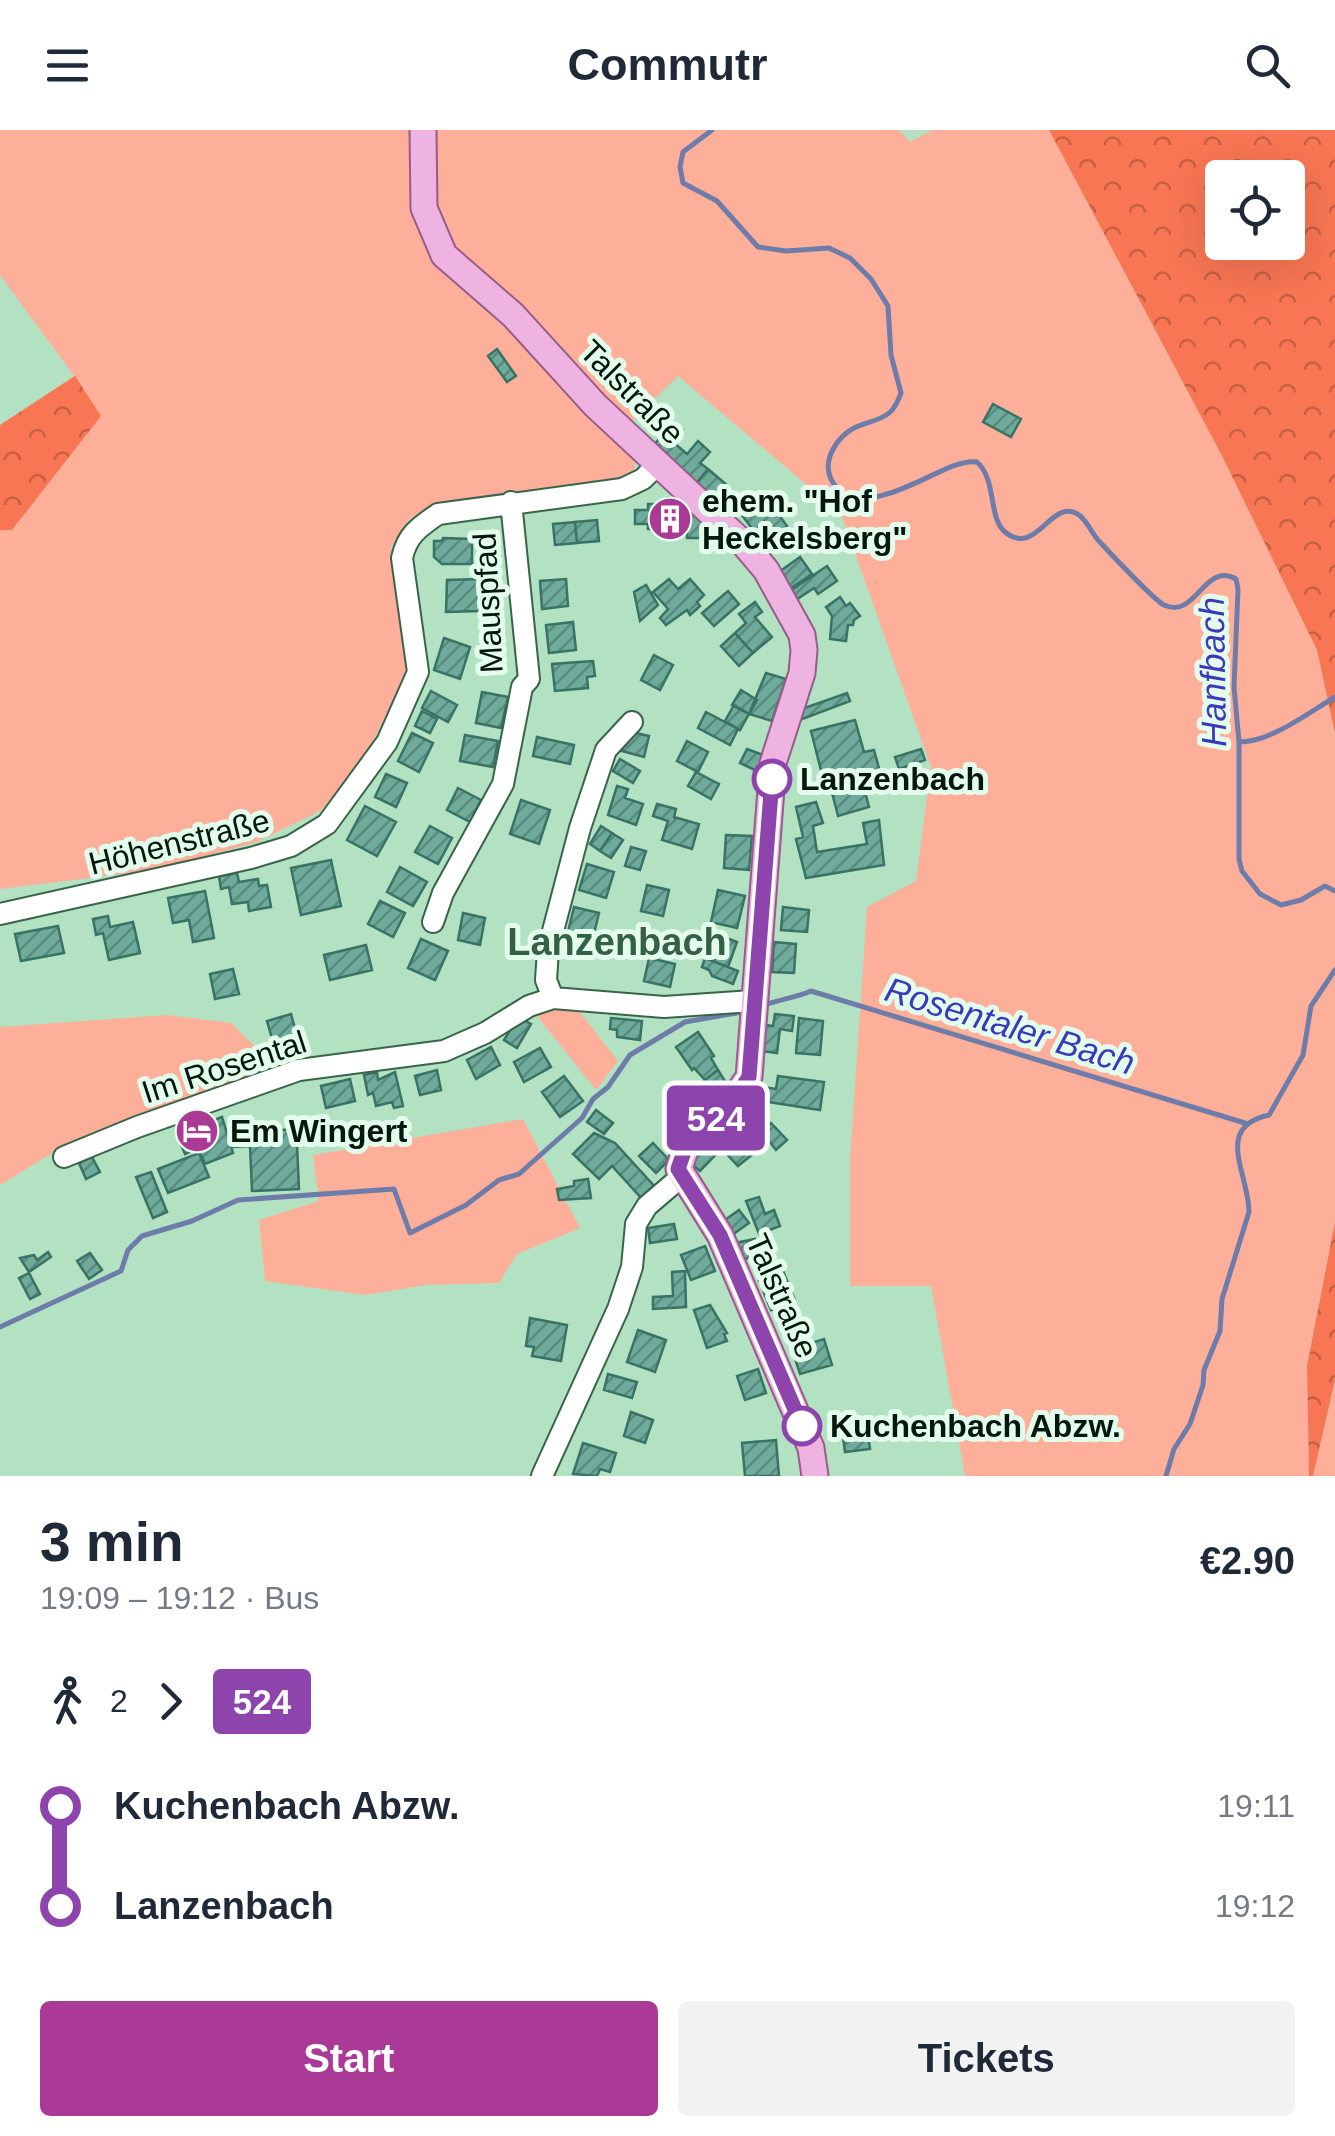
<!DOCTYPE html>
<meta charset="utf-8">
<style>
:root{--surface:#fff;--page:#f2f2f3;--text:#1f2937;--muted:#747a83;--accent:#aa3a95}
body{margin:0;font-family:Arial,sans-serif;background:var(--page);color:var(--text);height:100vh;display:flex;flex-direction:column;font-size:38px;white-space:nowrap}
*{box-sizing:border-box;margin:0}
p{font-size:32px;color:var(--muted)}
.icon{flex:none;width:55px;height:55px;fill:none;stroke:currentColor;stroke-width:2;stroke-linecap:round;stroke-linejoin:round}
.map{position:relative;height:1346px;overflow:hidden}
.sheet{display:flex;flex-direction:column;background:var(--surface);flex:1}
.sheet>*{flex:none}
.badge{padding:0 20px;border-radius:8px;font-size:35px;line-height:65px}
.tools{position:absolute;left:1205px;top:30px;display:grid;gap:20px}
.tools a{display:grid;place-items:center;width:100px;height:100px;border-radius:10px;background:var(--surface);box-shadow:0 10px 40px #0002;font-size:50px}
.map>.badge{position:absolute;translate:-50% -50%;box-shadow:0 0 0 5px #fff}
.legs{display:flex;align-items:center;gap:15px;height:110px;padding:0 40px;font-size:32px}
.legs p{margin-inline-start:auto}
.summary{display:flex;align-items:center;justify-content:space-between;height:170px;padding:0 40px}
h1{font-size:55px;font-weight:600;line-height:75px}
.action{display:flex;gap:20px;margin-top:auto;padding:20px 40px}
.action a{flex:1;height:115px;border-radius:10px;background:var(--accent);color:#fff;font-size:40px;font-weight:600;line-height:115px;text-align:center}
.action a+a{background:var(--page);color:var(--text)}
ul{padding:0 40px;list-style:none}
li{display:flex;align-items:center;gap:35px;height:100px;font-size:38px}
li i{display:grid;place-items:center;width:15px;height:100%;margin:0 12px;background:currentColor}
li i::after{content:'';width:25px;height:25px;margin:-12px;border:8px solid;border-radius:50%;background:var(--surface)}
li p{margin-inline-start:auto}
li:first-child i{background:linear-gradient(#0000 50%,currentColor 0)}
li:last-child i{background:linear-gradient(currentColor 50%,#0000 0)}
header{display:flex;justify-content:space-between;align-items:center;height:130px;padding:0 40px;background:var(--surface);font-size:45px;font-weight:600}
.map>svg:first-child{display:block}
</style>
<header><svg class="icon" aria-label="menu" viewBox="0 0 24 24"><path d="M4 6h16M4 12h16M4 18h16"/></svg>Commutr<svg class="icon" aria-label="search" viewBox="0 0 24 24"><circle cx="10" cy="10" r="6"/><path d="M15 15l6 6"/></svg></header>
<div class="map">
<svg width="1335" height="1346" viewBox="0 0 1335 1346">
<defs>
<pattern id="forest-crowns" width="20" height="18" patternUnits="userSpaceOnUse" patternTransform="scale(2.5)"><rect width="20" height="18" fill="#f87653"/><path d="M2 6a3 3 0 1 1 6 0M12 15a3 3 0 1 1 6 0" fill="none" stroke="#c76043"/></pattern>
<pattern id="building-hatch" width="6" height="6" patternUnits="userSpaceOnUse" patternTransform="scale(2.5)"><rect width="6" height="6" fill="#6fab9b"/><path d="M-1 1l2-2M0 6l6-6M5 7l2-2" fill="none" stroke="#598a7d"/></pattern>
</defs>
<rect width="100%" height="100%" fill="#b2e2c2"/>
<path fill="#fdaf9a" d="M0,0H899L910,12L932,0H1049L1221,324L1317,520L1335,603V1092L1307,1236L1309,1346H965L931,1156H850V1030L867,777L916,751L931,637L841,384L678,246L630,293L635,341L621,351L444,373L409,389L391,417L408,541L360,637L320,681L257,712L155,740L0,759V295L74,246L0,145Z
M575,876L618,931L596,960L538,887L547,877Z
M167,885L231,893L279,940L59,1019L0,1055V897Z
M523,989L580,1098L517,1124L499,1153L426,1155L365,1165L265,1151L259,1090L319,1071L313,1025Z
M1335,1250V1346H1313Z"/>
<path fill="url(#forest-crowns)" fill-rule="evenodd" d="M1049,0H1335V603L1317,520L1221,324ZM1222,48H1288V112H1222Z
M75,246L101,286L12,400H0V295Z
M1335,1092V1250L1313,1346H1309L1307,1236Z"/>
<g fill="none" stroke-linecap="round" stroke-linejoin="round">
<path stroke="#6e7ca9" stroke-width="5" d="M712,0L683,22L680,37L683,53L717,71L758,117L786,121L829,118L850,128L871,149L888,176L891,225L901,263C898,270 896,278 889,283C880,291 865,292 854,298C837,307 822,330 831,349C836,359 842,366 853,368C899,373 950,327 977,332C997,350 988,388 1005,402C1037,428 1051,366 1079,385C1087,391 1092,403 1098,410C1109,422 1154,470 1164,475C1196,490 1204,431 1236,449L1238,459L1234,557L1239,612V729L1242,741L1260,764L1281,775L1301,770L1325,756L1335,761
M1239,612C1271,612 1308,583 1335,567
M765,875C781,869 795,868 811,861L1245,993
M0,1197L121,1141L128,1120L142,1106L192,1091L238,1070L394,1059L410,1103L466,1075L499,1050L519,1044L582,988L593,969L608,957L630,925L685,892L742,882
M1166,1346L1174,1319L1190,1294L1203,1255L1204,1240L1220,1201L1222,1169L1249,1082C1249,1044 1213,997 1269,985L1303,925L1311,876L1335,840"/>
</g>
<path fill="url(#building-hatch)" stroke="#387365" stroke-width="2.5" d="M497,219L516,246L507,252L488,226Z
M993,274L1021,289L1011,307L983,292Z
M674,292L683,300L673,312L687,324L698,311L710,322L700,333L708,339L695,355L651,318Z
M708,339L729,357L716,373L695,355Z
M765,366L787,396L764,414L741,384Z
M668,368L690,372V383H704L705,408H687V399H648V394H635V380H648V374H668Z
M597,390L599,411L577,413L575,392Z
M575,392L577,413L555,415L553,394Z
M443,408L472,409V434H442L434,427V411H442Z
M800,427L812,444L787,461L776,444Z
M827,436L837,451L818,464L814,458L793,472L787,463Z
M479,449L480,481L446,482L447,450Z
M566,449L568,476L542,479L540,451Z
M669,449L678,459L690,449L704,465L697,472L700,476L690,485L687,480L666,495L660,488L668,479L653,462Z
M646,455L658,475L640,491L634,462Z
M728,461L739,474L714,496L702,483Z
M840,467L846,476L850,473L860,486L854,490L853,495H848L846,511L830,509L832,486L826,477Z
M755,472L762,482L755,487L772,507L753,523L735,503L746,493L739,484Z
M573,492L576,520L549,523L546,495Z
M735,503L753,523L739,536L721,516Z
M444,508L470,517L460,549L434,540Z
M654,525L673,535L660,560L641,550Z
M593,531L595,546L587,547L588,558L555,561L552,534Z
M766,543L786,549L772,591L749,584Z
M741,560L757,570L749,584L732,575Z
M431,561L457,575L448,592L422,578Z
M482,562L508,567L501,598L476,593Z
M847,563L850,571L800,590L796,581Z
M734,575L749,584L740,600L725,591Z
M422,581L437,589L430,603L415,596Z
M706,582L738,599L730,615L698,598Z
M855,590L864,622L874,620L880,642L861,647L869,677L838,686L830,655L825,656L811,601Z
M627,601L649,606L644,627L622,621Z
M412,603L433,613L419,642L398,631Z
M465,605L498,611L493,637L460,631Z
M537,607L574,615L570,634L533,626Z
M687,611L708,622L698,642L677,631Z
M747,619L763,625L761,643L740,633Z
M921,619L925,630L899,639L895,627Z
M620,629L640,641L633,653L613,641Z
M696,642L719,654L711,669L688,656Z
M386,644L407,653L396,677L375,667Z
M617,656L628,659L625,668L643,674L636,695L608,685Z
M458,658L481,670L470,692L447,680Z
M521,670L550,680L539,714L510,704Z
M816,672L823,693L813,696L817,722L867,714L863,693L879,690L884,735L806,748L796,709L803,707L796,677Z
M657,674L676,679L674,687L699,694L692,719L662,710L668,691L653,686Z
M365,676L396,692L377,726L347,710Z
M430,696L452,708L438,734L415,722Z
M601,696L612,703L600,721L590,714Z
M612,703L623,710L611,728L600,721Z
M726,705L752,706L749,740L724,738Z
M631,717L646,721L640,740L625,736Z
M331,730L341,776L301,785L291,738Z
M587,734L614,742L606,768L579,760Z
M400,737L427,752L413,776L387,762Z
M237,743L239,752L258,749L259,756L267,755L271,777L249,781L248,772L232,774L229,757L221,759L219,746Z
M647,755L669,760L663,786L641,781Z
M718,760L745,766L737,798L711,792Z
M205,761L214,808L193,812L189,790L173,793L168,768Z
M380,771L405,783L393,807L368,794Z
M574,777L599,783L593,808L568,802Z
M783,777L809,780L807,802L781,800Z
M463,783L485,788L480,815L458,810Z
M108,786L110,797L133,792L140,823L109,830L103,803L96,805L93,789Z
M58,796L64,823L21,831L15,804Z
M713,803L737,812L728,837L705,828Z
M574,804L595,809L591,822L571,817Z
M421,809L448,821L435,850L408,838Z
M774,812L796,814L794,843L772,842Z
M366,815L372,840L330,850L324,825Z
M649,828L675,834L670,857L644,851Z
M705,828L738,841L733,854L712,846L709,840L702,837Z
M233,839L239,864L215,869L210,844Z
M291,884L297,906L273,912L267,891Z
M775,884L794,886L792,901L780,899L777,923L762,921L765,895L773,896Z
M518,887L531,894L517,918L504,910Z
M611,888L642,891L640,910L617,907V900L610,899Z
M799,888L823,891L820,925L796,923Z
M698,902L714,926L711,928L718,940L705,950L694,938L692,940L676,917Z
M491,917L500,935L476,949L467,930Z
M540,918L551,937L524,952L514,932Z
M437,940L441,960L420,965L415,946Z
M718,940L731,961L719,967L705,950Z
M377,942L378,950L395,942L403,976L394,978L392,972L376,976L373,963L368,965L364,945Z
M564,946L583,971L560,987L542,962Z
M778,946L824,952L820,980L762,971L763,957L776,959Z
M350,949L355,971L326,978L321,956Z
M705,950L722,971L713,979L706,971L689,989L678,979Z
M596,980L613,993L604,1004L587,992Z
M203,983L207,993L222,987L233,1023L205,1034L198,1018L185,1024L179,1010L190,1006L188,1002L184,1004L180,994Z
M771,993L787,1010L776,1020L769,1011L738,1036L723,1020L736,1008L744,1017Z
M300,999L301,1014H297L299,1059L252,1061L250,1016L232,1017V1002Z
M712,1002L725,1015L700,1041L686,1029Z
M594,1003L615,1013L656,1058L643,1070L612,1036L599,1049L573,1024Z
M653,1013L669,1030L656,1043L639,1026Z
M199,1023L209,1047L168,1063L158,1039Z
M92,1027L100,1042L86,1049L79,1033Z
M151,1042L167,1082L153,1088L136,1047Z
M588,1049L591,1068L559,1070L557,1059L574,1056V1051Z
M759,1067L765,1084L774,1080L780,1096L759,1104L746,1071Z
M739,1080L749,1093L732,1105L722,1092Z
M674,1094L677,1109L650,1113L648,1098Z
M755,1109L761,1123L743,1130L735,1113Z
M705,1116L715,1141L691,1150L681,1125Z
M48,1122L51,1127L29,1142L20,1128L34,1125L37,1130Z
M90,1123L102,1140L89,1149L77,1131Z
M685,1141L686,1177L653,1179V1167L673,1166L672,1142Z
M783,1141L795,1170L771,1180L759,1151Z
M29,1143L40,1164L30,1169L19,1148Z
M710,1175L727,1203L724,1204L727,1211L707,1218L694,1180Z
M530,1188L567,1195L561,1231L532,1226L534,1217L526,1216Z
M638,1200L666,1210L655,1242L627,1232Z
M824,1209L832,1235L800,1244L792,1219Z
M758,1239L766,1263L745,1270L737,1246Z
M608,1244L637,1252L632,1268L604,1260Z
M631,1282L653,1290L645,1313L624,1306Z
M867,1296L870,1319L845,1322L842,1299Z
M776,1310L779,1346H745L742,1313Z
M583,1313L616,1323L610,1342L600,1339L597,1346L573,1344Z"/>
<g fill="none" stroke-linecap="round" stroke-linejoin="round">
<g stroke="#386449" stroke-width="24">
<path id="minor" d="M0,784L251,728L291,716L327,694L387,612L418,542L402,428C407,405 419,397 438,384L622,359L643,349L657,335
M433,792L443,763L503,654L522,557L529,549L511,372
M553,868L546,850L548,820L580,698L606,620L632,592
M64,1027L137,997L299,940L444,921L485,903L529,876L553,868L664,877L753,871
M542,1346L618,1179L632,1137L636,1094L647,1076L681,1047"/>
</g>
<g stroke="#965c8a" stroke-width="29">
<path id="major" d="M423,0L424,78L444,125L513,185L595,275L744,414L766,440L802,505L804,520L802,543L773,633L749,947L729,976L686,1017L679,1039L720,1105L811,1318L815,1346"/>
</g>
<use href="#minor" stroke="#fff" stroke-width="20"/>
<use href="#major" stroke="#efb3e2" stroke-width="25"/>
</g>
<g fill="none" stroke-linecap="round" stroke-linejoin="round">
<g stroke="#fff" stroke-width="22">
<path id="line-1" d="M772,649L749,947L729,976L686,1016L678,1039L720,1105L802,1296"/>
</g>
<use href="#line-1" stroke="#8e44ad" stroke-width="15"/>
</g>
<defs>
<g id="building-disc" transform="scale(2.25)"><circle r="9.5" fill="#aa3a95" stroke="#e4fcec"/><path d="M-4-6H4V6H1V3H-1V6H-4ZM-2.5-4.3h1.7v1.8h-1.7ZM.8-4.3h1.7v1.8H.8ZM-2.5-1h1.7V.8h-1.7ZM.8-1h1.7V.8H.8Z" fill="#fff"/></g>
<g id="hotel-disc" transform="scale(2.25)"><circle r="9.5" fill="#aa3a95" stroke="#e4fcec"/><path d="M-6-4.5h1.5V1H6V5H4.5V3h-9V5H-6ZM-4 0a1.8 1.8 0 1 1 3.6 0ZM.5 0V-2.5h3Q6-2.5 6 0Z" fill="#fff"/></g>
</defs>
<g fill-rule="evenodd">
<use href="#building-disc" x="670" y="389"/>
<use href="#hotel-disc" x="197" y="1001"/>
</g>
<g fill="#fff" stroke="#8e44ad" stroke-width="5">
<circle cx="772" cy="649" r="18"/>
<circle cx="802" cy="1296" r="18"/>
</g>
<g text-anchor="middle" stroke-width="10" stroke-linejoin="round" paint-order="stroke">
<g font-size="32" fill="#06180d" stroke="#e4fcec">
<text transform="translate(632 262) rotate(45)" y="11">Talstraße</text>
<text transform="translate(488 473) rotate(-93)" y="11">Mauspfad</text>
<text transform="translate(179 712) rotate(-14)" y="11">Höhenstraße</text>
<text transform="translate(224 937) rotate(-18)" y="11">Im Rosental</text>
<text transform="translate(782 1166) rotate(66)" y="11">Talstraße</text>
</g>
<g font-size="32" font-weight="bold" fill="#06180d" stroke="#e4fcec" text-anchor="start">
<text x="702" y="382">ehem. "Hof<tspan x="702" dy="37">Heckelsberg"</tspan></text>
<text x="230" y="1012">Em Wingert</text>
</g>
<g font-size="32" font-weight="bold" fill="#06180d" stroke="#e4fcec" text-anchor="start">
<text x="800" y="660">Lanzenbach</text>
<text x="830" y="1307">Kuchenbach Abzw.</text>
</g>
<g font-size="35" font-style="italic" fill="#3c38bb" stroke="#e4fcec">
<text transform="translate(1213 542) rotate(-91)" y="12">Hanfbach</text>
<text transform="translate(1010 896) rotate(17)" y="12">Rosentaler Bach</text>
</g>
<g font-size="38" font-weight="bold" fill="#346045" stroke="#e4fcec">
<text x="617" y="825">Lanzenbach</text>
</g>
</g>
</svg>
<div class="tools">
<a><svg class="icon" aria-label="locate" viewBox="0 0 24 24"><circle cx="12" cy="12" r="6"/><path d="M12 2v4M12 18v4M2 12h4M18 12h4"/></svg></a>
</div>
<b class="badge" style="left:716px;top:988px;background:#8e44ad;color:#fff">524</b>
</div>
<section class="sheet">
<div class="summary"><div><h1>3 min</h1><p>19:09 – 19:12 · Bus</p></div><b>€2.90</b></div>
<div class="legs"><svg class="icon" aria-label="walk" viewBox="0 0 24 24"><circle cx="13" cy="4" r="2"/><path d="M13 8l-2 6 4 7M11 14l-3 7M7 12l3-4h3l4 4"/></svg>2<svg class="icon" aria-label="forward" viewBox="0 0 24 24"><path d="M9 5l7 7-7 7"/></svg><b class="badge" style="background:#8e44ad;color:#fff">524</b></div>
<ul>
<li><i style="color:#8e44ad"></i><b>Kuchenbach Abzw.</b><p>19:11</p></li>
<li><i style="color:#8e44ad"></i><b>Lanzenbach</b><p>19:12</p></li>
</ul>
<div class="action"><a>Start</a><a>Tickets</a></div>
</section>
